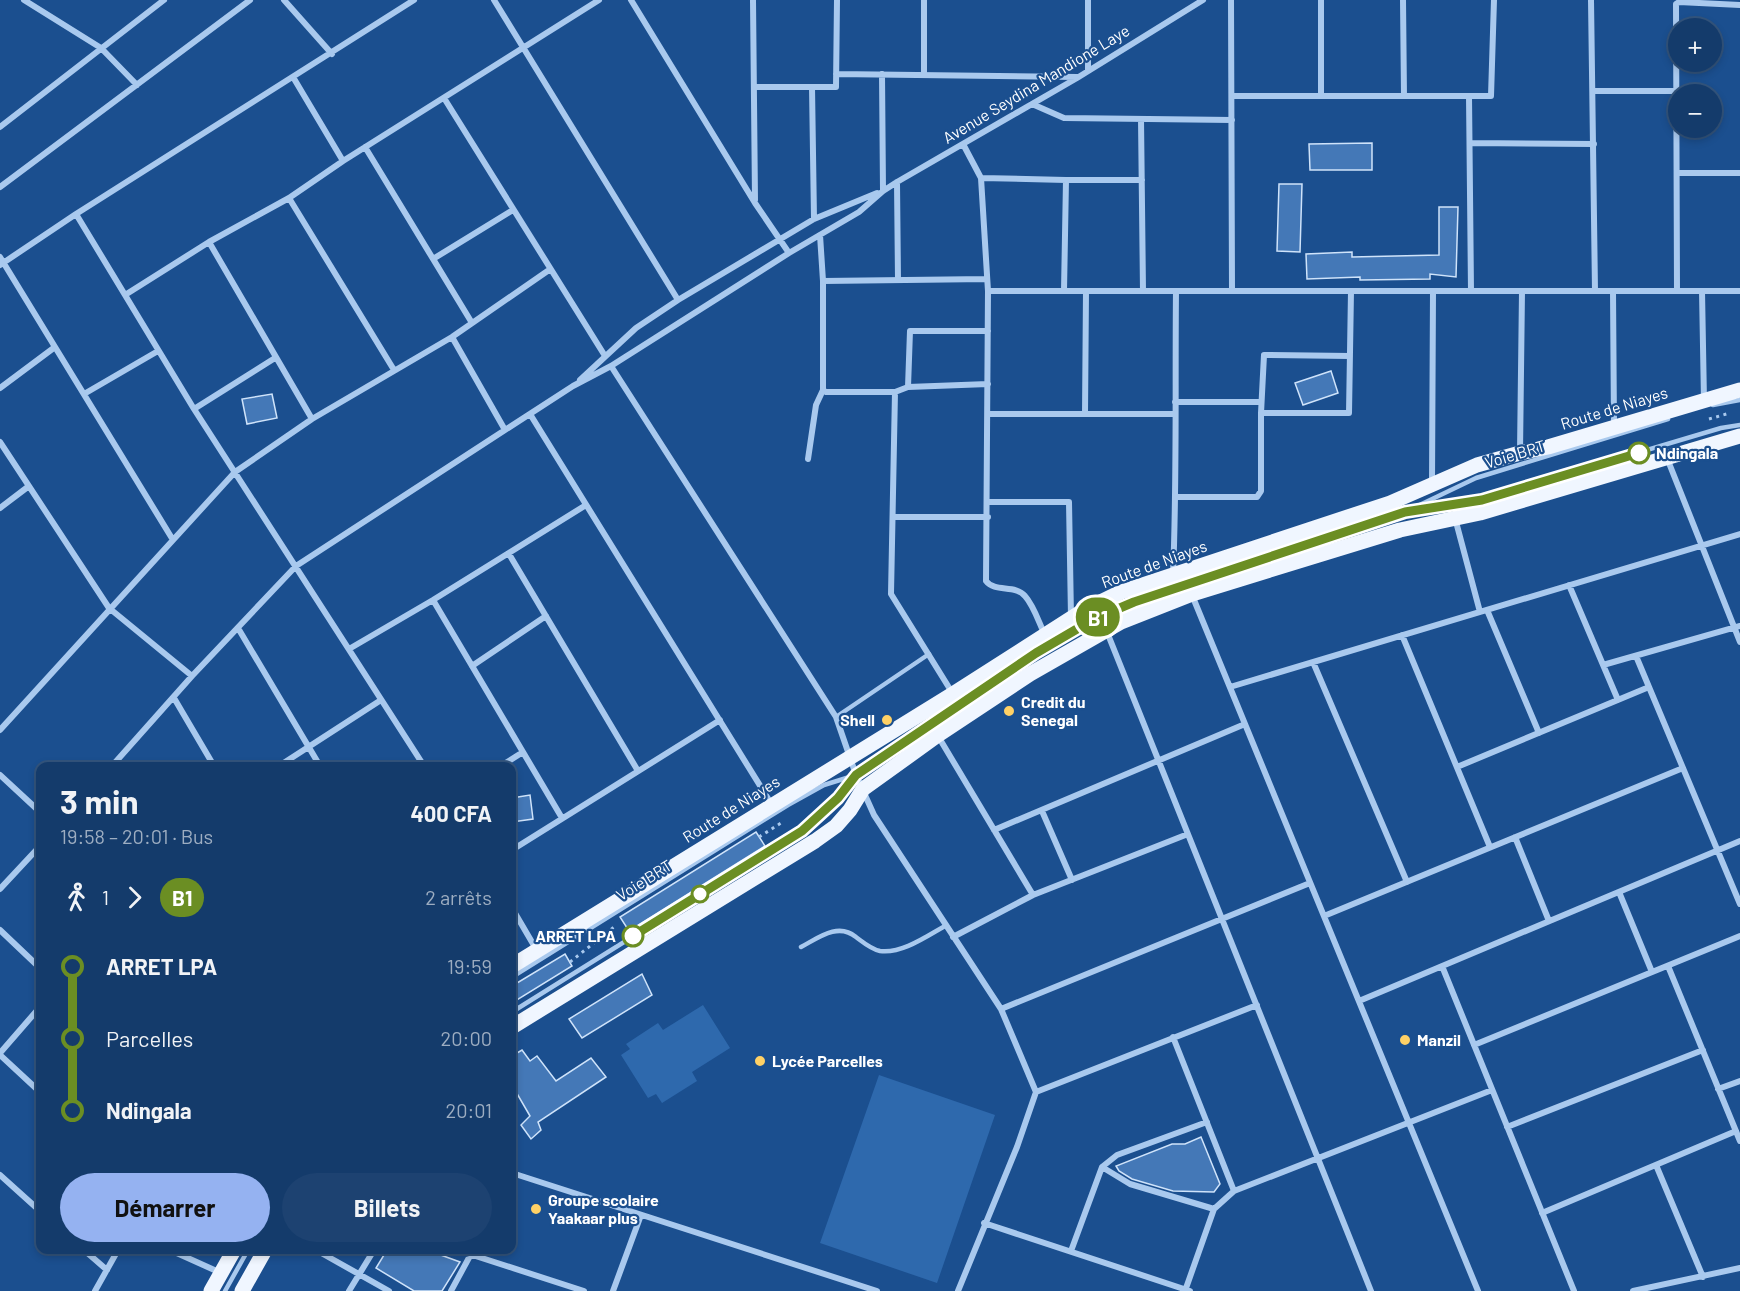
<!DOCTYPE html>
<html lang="fr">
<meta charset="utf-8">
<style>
:root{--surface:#143b6b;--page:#1d4271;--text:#f1f3f6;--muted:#9dadc1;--line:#33557e;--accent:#95b2f1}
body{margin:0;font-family:Barlow,sans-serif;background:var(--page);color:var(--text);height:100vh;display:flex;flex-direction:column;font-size:22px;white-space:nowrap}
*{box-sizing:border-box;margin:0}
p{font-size:20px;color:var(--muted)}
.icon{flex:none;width:33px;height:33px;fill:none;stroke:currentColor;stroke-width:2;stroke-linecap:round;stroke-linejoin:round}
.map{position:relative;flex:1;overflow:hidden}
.sheet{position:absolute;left:36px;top:762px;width:480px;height:492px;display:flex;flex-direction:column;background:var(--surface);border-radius:12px;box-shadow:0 3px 9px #0003,0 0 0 2px var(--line)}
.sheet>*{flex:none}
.badge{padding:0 12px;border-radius:20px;font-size:21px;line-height:39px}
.tools{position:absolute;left:1668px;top:18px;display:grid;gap:12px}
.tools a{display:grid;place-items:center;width:54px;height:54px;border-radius:50%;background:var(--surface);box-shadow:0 3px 9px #0003,0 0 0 2px var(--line);font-size:30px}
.map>.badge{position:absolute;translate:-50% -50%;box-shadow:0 0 0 3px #fff}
.legs{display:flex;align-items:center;gap:9px;height:66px;padding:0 24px;font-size:20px}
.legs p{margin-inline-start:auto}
.head{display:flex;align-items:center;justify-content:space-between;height:102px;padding:0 24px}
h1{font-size:33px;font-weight:700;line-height:45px}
.action{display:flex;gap:12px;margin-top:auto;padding:12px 24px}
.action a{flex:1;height:69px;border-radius:36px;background:var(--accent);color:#111;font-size:24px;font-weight:700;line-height:69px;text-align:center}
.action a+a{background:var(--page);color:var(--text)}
ul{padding:0 24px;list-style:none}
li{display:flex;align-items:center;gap:21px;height:72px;font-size:22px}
li i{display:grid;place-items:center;width:9px;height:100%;margin:0 8px;background:currentColor}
li i::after{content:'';width:15px;height:15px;margin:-8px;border:4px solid;border-radius:50%;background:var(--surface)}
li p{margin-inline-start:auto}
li:first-child i{background:linear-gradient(#0000 50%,currentColor 0)}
li:last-child i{background:linear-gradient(currentColor 50%,#0000 0)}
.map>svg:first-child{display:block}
</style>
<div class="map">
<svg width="1740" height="1291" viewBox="0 0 1740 1291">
<rect width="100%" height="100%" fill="#1b4f8f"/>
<path fill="#2e69ad" d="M703,1005L730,1048L692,1072L697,1081L662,1103L656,1094L648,1098L621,1055L630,1049L626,1044L658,1023L663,1030Z
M879,1075L995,1115L937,1283L820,1243Z"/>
<path fill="#4478b7" stroke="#cfe3fa" stroke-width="1.5" d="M1372,143V170H1310L1309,144Z
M1279,184H1302L1300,252L1277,251Z
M1439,207H1458L1456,277L1430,274V279L1360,280V277L1307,279L1306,254L1352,252V257L1439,255Z
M1331,371L1338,393L1303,405L1295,383Z
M272,394L277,418L247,424L242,399Z
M530,795L533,819L512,822V798Z
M756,832L765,846L629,931L620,917Z
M565,954L572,966L512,1003V986Z
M642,974L652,995L582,1038L569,1019Z
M522,1050L530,1061L537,1056L556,1081L591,1058L606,1077L538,1122L541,1130L531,1139L521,1125L530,1116L512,1085V1056Z
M1201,1137L1220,1184L1214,1192L1173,1191L1132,1179L1119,1171L1116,1166L1172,1144H1185Z
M387,1250H427L460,1262L442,1291H414L376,1268Z"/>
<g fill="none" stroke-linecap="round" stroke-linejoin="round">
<path stroke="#a9c9ee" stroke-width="3" stroke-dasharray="3 4.5" stroke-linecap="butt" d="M1709,419L1730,413
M759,837L781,823
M570,962L614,927"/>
<path stroke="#a9c9ee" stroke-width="4.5" d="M1713,405L1740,400
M1410,511L1482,499L1721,428L1740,425
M836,717L929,654
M801,947C818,938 838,922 856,937C864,943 871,949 880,951C902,954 927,936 945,926
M512,977L788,805L824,785L856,775L1036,653L1094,619L1134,602L1199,579L1405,512L1476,478L1668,419
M512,1012L802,831L838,798L856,775
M225,1291L248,1250"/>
<path stroke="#a9c9ee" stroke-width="6" d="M24,0L101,48L137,85
M284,0L332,54
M494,0L678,300
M631,0L755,203L789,253
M753,0L755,200
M924,0V75
M1088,0V71
M1231,0L1232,291
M1321,0V96
M1403,0L1404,96
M1591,0L1595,291
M836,74L1077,77
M882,74L883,191
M293,77L343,161
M754,87H836L837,0
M812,87L814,219
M1593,91H1676
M1232,96H1491L1494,0
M1469,96L1471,291
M444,98L605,356
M1032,104L1064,118L1232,120
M1141,119L1143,291
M0,127L164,0
M1470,143L1594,144
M963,144L981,178L1066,180L1064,291
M365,147L472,323
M1677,173H1740
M981,178L988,291L986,581C995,593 1015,584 1025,596C1034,606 1039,623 1045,635
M1066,180H1142
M897,182L898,280
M0,187L250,0
M289,198L394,370
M76,214L194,409L424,766
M820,235L823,281L987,279
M209,242L312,419
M0,257L173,540
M433,259L513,210
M0,265L76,214L414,0
M823,281V390L826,392H895L908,387L910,331H988
M988,291H1740
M1613,291L1614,427
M1677,291L1676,4L1679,2L1740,5
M1702,291L1704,401
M125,295L209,242L289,198L343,161L599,0
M452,337L505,430
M1350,356L1264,355L1261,413H1349L1351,291
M611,366L836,717L856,775L874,815L1001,1009L1036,1092L1017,1147L958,1291
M580,380L636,328L678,300L814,219L877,193
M908,387L988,384
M0,388L55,347
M895,392L891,594L953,694
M84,394L158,351
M1175,402H1261
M194,409L275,358
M530,414L772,805
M988,414H1174
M1085,414L1086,291
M0,442L109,608L192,676
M1520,452L1522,291
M1667,458L1740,642
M808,459L816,405L823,390
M1432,482L1433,291
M1176,497H1257L1261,491V413
M988,502H1069L1071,617
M0,508L29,486
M894,517H988
M1455,518L1480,612
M509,554L638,771
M1173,575C1177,480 1175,385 1176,291
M1569,585L1618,700
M1192,595L1478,1291
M433,600L562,818
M1487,610L1539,733
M238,628L320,766
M1107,632L1371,1291
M1402,635L1490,847
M349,649L433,600L586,505
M1636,656L1740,904
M1313,662L1407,882
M1603,665L1740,626
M472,666L546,616
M1230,687L1740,534
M174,698L214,766
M0,730L235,472L312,419L452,337L549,270
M938,736L1033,895
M112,766L192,676L296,566L505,430L573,386L611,366L789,253L859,212L883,191L897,182L1077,78L1203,0
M279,766L381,700
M501,766L523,752
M1457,767L1649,687
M0,775L40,812
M1042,811L1072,880
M994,830L1245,724
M1515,837L1549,921
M512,850L720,720
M0,889L40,846
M1619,892L1652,972
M512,908L536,949
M1324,916L1683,768
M0,930L40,968
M953,937L1033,895L1188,834
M1442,966L1574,1291
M1668,966L1740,1141
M1359,1001L1740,841
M1001,1009L1310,883
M1173,1037L1234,1191
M1474,1045L1740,936
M0,1053L40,1007
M0,1055L40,1092
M1718,1089L1740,1081
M1036,1092L1257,1005
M1507,1127L1703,1050
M1656,1165L1703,1277
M1102,1167L1130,1184L1214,1209
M512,1173L877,1291
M0,1175L40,1211
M1542,1213L1736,1131
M984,1223L1190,1291
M84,1250L107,1270
M170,1250L221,1273
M316,1250L389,1291
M457,1250L584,1291
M1071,1251L1102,1167L1117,1155L1207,1122
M95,1291L118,1250
M349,1291L374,1250
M451,1291L471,1254
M613,1291L641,1215
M1185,1291L1214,1209L1234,1191L1492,1090
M1633,1291L1740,1268"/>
<path stroke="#f0f6ff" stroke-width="15" d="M512,966L953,694L1084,610L1121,592L1390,503L1477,465L1520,453L1548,447L1740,390
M512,1027L815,841L836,826L850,810L863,789L938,735L1030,674L1121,622L1192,594L1400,530L1480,513L1740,436
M211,1291L234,1250
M242,1291L265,1250"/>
</g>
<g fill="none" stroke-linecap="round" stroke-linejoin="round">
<g stroke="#fff" stroke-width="14">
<path id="line-1" d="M633,936L802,831L838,798L856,775L1036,653L1094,619L1134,602L1405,512L1482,500L1639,453"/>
</g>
<use href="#line-1" stroke="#6b8e23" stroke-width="9"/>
</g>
<g fill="#fff" stroke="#6b8e23" stroke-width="3">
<circle cx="1639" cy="453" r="10"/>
<circle cx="700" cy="894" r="8"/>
<circle cx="633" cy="936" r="10"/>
</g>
<g fill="#ffd166" stroke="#1b4f8f" stroke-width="2">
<circle cx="1009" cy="711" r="6"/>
<circle cx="887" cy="720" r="6"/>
<circle cx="1405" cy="1040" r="6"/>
<circle cx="760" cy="1061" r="6"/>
<circle cx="536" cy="1209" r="6"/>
</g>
<g text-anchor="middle" stroke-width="4.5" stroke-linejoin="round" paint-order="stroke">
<g font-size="16" fill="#fff" stroke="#1b4f8f">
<text transform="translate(1036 84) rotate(-31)" y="6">Avenue Seydina Mandione Laye</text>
<text transform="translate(1614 408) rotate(-17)" y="6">Route de Niayes</text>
<text transform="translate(1515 454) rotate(-17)" y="6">Voie BRT</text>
<text transform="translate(1154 564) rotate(-20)" y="6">Route de Niayes</text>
<text transform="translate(731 809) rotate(-32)" y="6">Route de Niayes</text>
<text transform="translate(644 880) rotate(-32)" y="6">Voie BRT</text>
</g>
<g font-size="16" font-weight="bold" fill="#fff" stroke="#1b4f8f" text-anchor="start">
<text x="1656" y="459">Ndingala</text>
<text x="616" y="942" text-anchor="end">ARRET LPA</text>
</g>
<g font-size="16" font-weight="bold" fill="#fff" stroke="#1b4f8f" text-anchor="start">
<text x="1021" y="708">Credit du<tspan x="1021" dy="18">Senegal</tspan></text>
<text x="875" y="726" text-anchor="end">Shell</text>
<text x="1417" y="1046">Manzil</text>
<text x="772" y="1067">Lycée Parcelles</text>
<text x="548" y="1206">Groupe scolaire<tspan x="548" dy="18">Yaakaar plus</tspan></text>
</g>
</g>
</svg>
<div class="tools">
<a>+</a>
<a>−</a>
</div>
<b class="badge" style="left:1098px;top:617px;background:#6b8e23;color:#fff">B1</b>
<section class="sheet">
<div class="head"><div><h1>3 min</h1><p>19:58 – 20:01 · Bus</p></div><b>400 CFA</b></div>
<div class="legs"><svg class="icon" aria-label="walk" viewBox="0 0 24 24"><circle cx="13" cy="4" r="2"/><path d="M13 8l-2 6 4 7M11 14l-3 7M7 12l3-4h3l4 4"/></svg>1<svg class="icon" aria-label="forward" viewBox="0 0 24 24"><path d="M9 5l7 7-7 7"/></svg><b class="badge" style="background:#6b8e23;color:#fff">B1</b><p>2 arrêts</p></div>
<ul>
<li><i style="color:#6b8e23"></i><b>ARRET LPA</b><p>19:59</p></li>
<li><i style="color:#6b8e23"></i><span>Parcelles</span><p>20:00</p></li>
<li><i style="color:#6b8e23"></i><b>Ndingala</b><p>20:01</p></li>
</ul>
<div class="action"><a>Démarrer</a><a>Billets</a></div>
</section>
</div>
